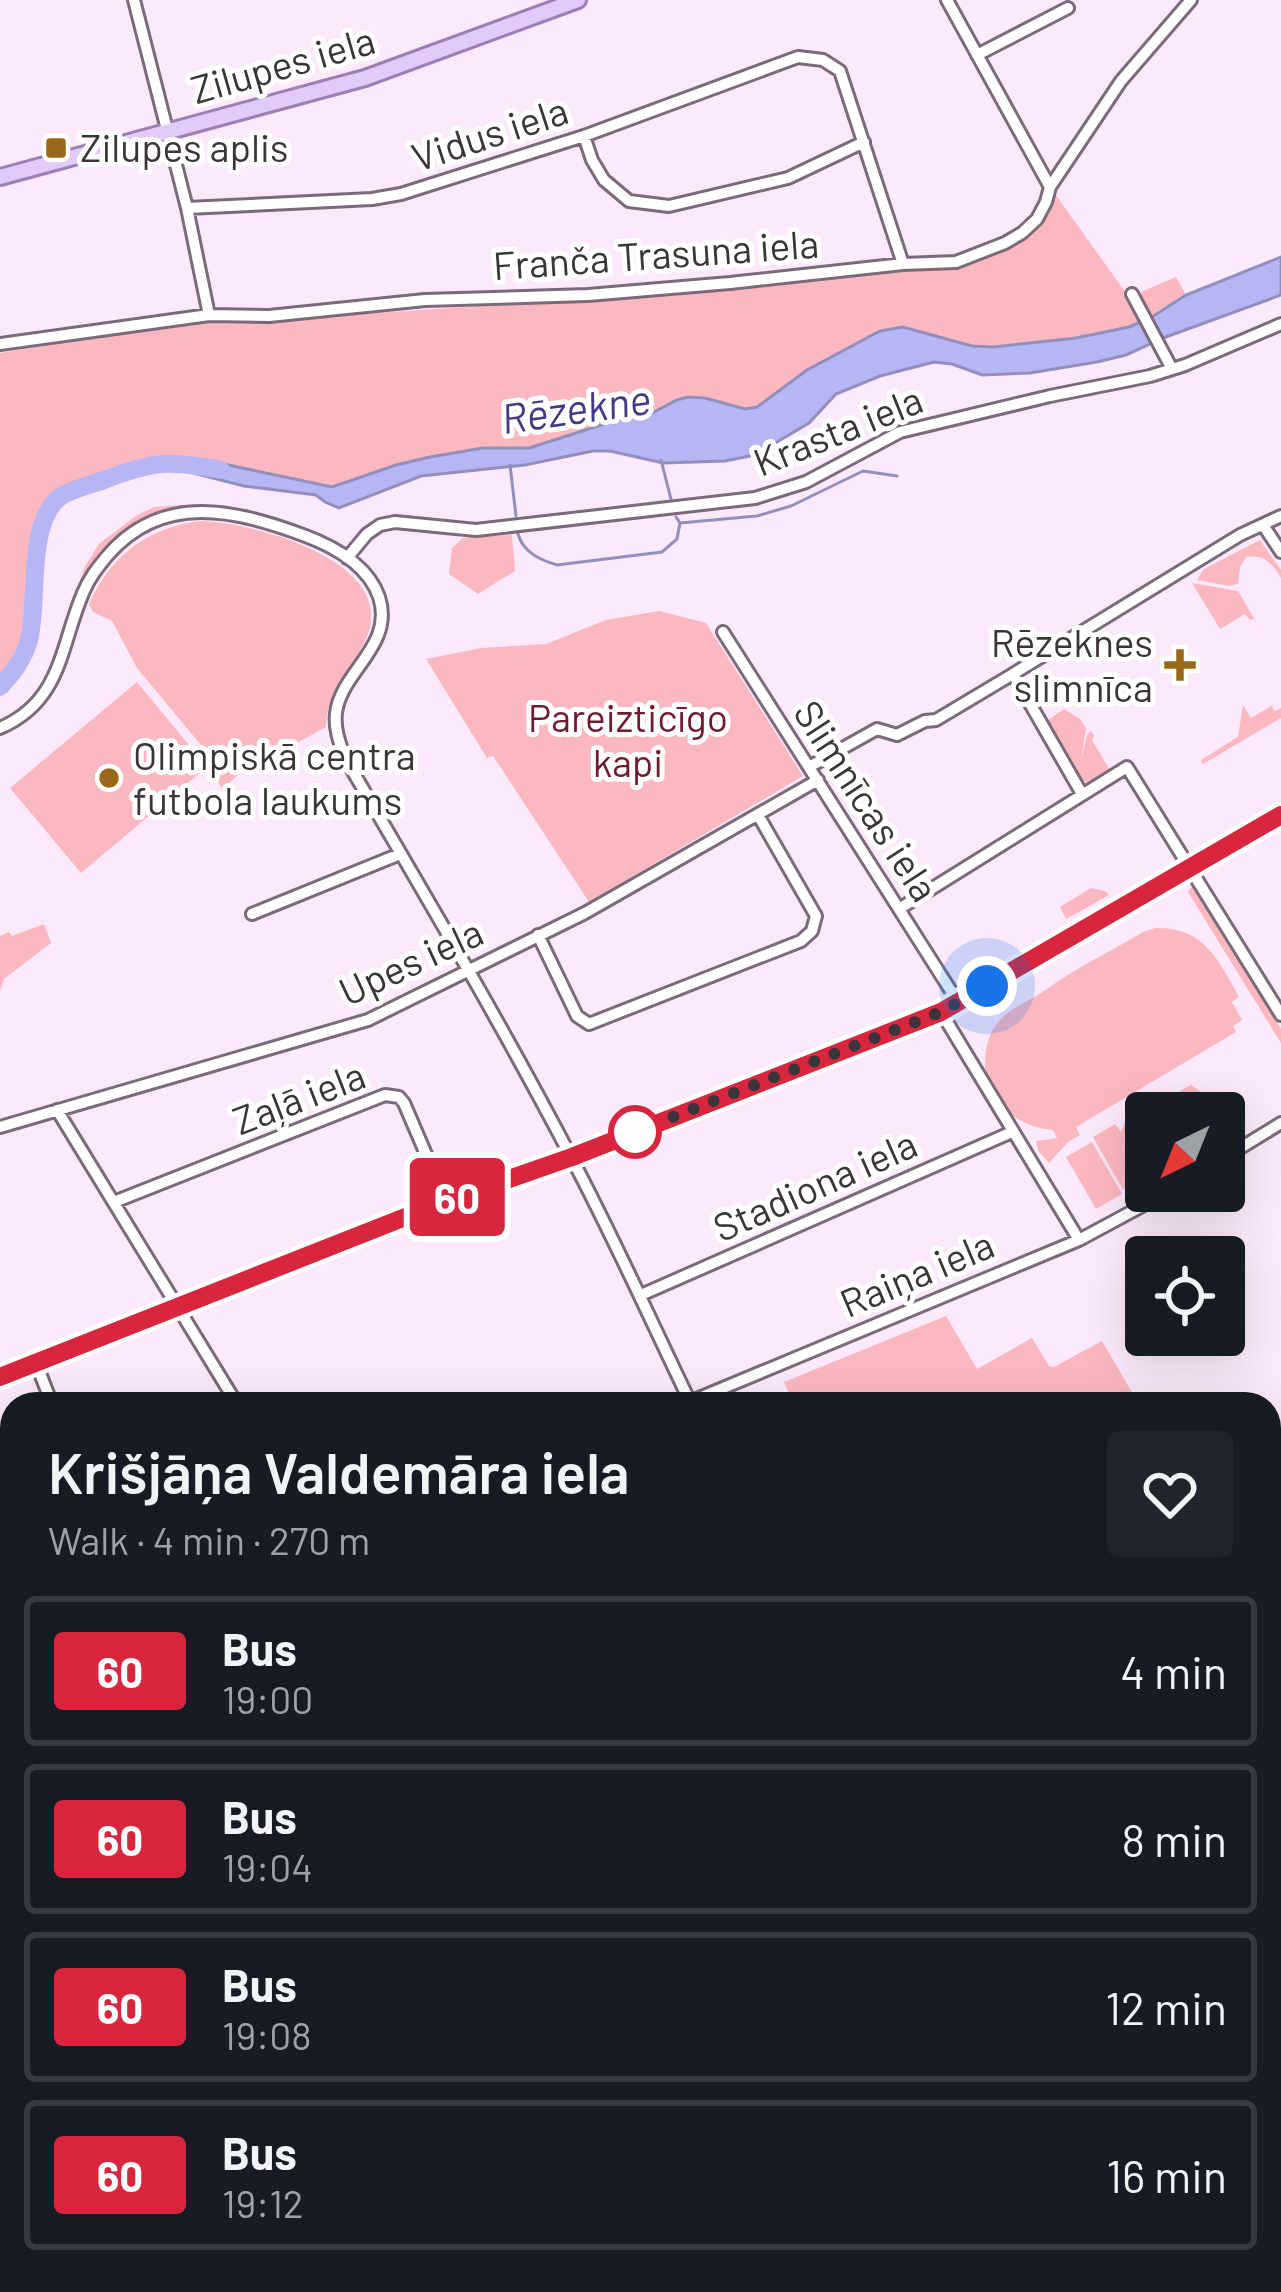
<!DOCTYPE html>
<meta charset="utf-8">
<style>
:root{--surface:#171b24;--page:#20242c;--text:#f1f3f6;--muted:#9ea1a6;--line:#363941}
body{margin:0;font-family:Barlow,sans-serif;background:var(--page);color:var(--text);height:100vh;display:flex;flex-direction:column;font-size:45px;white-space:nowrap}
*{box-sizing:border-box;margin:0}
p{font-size:39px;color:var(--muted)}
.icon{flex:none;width:66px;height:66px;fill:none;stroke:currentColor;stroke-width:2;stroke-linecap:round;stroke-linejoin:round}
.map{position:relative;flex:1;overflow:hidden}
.side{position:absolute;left:0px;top:1392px;width:1281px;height:900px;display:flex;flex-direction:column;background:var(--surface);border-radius:36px 36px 0 0;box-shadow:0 12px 48px #0002}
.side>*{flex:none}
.badge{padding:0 24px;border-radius:9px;font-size:42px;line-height:78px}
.needle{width:78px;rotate:223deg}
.tools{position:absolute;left:1125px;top:1092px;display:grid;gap:24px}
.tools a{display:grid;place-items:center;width:120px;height:120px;border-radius:12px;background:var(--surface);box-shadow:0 12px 48px #0002;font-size:60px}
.you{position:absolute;width:60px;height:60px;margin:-30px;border:9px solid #fff;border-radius:50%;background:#1a73e8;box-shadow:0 0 0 18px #1a73e833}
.map>.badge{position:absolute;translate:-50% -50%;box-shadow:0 0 0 6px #fff}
.round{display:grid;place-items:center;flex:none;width:126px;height:126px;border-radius:12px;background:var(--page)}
.head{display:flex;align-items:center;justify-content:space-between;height:204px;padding:0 48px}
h1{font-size:57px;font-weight:600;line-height:90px}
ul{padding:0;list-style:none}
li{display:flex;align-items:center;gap:36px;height:150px;margin:0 24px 18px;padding:0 24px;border:6px solid var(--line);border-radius:12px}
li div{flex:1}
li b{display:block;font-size:45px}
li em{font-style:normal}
li .badge{min-width:132px;font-weight:700;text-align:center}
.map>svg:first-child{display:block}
</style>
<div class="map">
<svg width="1281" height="2292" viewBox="0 0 1281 2292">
<rect width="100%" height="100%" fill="#fce9fb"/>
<path fill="#fcb8c0" d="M1050,187L1136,307L1141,292L1176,277L1186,295L1152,317L1129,327L1076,338L998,363L933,349L771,420L454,463L337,496L155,464L60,497L37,543L31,620L10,675L0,681V353L210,319L276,320L711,290L965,266L1030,225Z
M198,504C141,515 106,535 79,588L84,568L99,544L136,516L154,507Z
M201,521C251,522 395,560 368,634C355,668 326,689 326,727L279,753L274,754L269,748L222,789L214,774L220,768L137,668L112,621L93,612L89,604C110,556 148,527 201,521Z
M512,535L515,571L478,594L449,574L452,548L463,538Z
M1260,540L1281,570V578C1272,563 1264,554 1246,557L1240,567L1238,584L1229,586L1197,580L1204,569Z
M1192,583L1238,591L1265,637L1254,619L1250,620L1245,614L1220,629Z
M659,611L706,623L803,776L589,902L493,756L487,758L426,659L481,648L546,644L606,620Z
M137,682L207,767L81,873L10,788Z
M1275,704L1272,707L1275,711L1281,708V718L1203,764L1201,760L1238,737L1243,705L1251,718Z
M1064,709L1080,719L1086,728L1081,760L1087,735L1091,731L1094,736L1092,740L1111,772L1090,784L1076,776L1046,727L1048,720Z
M1193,885L1281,1029V1043L1188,892Z
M1091,888L1105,891L1109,895L1066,919L1060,907Z
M44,924L51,943L4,979L0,991V936L9,932L12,936Z
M1155,928C1204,927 1218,959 1239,997L1232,1002L1242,1020L1233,1026L1236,1032L1076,1127L1080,1135L1068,1142L1049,1163L1039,1152L1036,1141L1057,1138L1053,1130C1027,1128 1005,1115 992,1092C982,1073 983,1046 994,1028C1006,1008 1029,1002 1047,989C1077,967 1110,952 1143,932Z
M1191,1085L1200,1091L1212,1113H1146V1161L1136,1160L1146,1177L1123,1190L1093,1137L1115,1124L1121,1132L1125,1122Z
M1092,1142L1122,1194L1096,1209L1066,1157Z
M946,1316L977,1369L1032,1338L1049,1366L1054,1367L1102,1341L1139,1404H794L784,1382Z
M0,2187H12V2280H19L22,2292H8L0,2275Z
M60,2280H217L195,2292H74Z
M343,2280H433L423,2292H354Z
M457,2280H521L525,2288L529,2286L532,2292H480L467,2281L459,2292H447Z"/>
<path fill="#b7b6f5" stroke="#928fbd" stroke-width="3" d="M1281,257V295L1163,338L1126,355L1097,362L1030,373L982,375L952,364L934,362L880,376L836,394L809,423L755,455L725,461L663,463L610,451H593L525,465L421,476L339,508L325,502L316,495L244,486L193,473L205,460L332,487L396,465L430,457L483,448H529L623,418L652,413L677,400L688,397L705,398L745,409L757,407L807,370L880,331L903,327L972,346L994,347L1076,338L1129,327L1152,317L1186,295Z"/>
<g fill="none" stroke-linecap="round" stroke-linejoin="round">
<path stroke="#928fbd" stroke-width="3" d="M661,460L671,499
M510,465L516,516
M680,523L757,516L791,506L863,471L897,476
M518,534C523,552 540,560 557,565L662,552L677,539L680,523L676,517"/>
<path stroke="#b7b6f5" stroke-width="18" d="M0,687C13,673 24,659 29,640C39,602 26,523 60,497C71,489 91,485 104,480C154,461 168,460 221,470"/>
<g stroke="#7b6a7a" stroke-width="16">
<path id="minor" d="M134,0L187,208L209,315
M947,0L1050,187
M977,55L1068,8
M584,136L592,160L604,180L629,201L669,206L788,178L864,142
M187,208L372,199L401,194L584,136L798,57L823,60L840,71L903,264
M1132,294L1172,369
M0,344L209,315L269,316L425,300L588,295L730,283L903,264L956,262L1005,243L1022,233L1037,219L1046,202L1050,187L1121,81L1191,0
M1263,525L1281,552
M347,558L367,534L380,525L395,522L476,530L755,498L806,482L900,432L1050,396L1150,376L1185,365L1281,324
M723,632L958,1002
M0,728C62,701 60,647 83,593C89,578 98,567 108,555C163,492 235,510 303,535C333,546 368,565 379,597C395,646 341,671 336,713C334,729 340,744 345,758C422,890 500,1021 571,1157C614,1238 651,1321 691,1404
M809,767L877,729L897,735L925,721L936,720L1013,674
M1082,794L1013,674L1240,535L1281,516
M899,909L1127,767L1281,1015
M252,914L400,854
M538,935L577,1016L589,1024L801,941L812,931L816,916L758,815
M941,1012L1079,1240
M57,1110L237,1404
M0,1127L368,1020L585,913L818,780
M1224,1158L1281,1123
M114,1202L385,1095L399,1097L404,1103L446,1201
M641,1295L1012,1132
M36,1363L52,1404
M0,1377L446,1201L571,1157L941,1012L1281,815
M687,1403L1079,1240L1170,1191
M1269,1464L1281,1458
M0,1521L12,1549
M0,1564L12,1559
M0,1688L12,1683
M0,1810L12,1805
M0,1862L12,1857
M0,1906L12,1902
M0,2066L12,2061
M710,2280L713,2292
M1215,2280L1223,2292"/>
</g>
<g stroke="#9b7fb5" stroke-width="20">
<path id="major" d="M0,177L365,78L578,0
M1269,1735L1281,1729
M0,2171H12
M0,2183L12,2182
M330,2280L343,2292
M210,2292L230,2280
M237,2292L259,2280
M264,2292L286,2280
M430,2292L440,2280"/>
</g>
<use href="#minor" stroke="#fff" stroke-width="10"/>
<use href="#major" stroke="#e2cbfa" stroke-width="14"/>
</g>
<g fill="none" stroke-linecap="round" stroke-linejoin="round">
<g stroke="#fff" stroke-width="27">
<path id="line" d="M0,1377L446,1201L572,1157L941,1012L1281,815"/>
</g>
<use href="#line" stroke="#d7263d" stroke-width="18"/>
<path stroke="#3b343b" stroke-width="12" stroke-dasharray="0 21.6" d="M635,1132L624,1136L941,1012L987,986"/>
</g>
<g fill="#976918" stroke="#fff" stroke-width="4.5">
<rect x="44" y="136" width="24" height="24" rx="6"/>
<path d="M1174 647h12v12h12v12h-12v12h-12v-12h-12v-12h12z"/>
<circle cx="109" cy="778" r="12"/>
</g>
<circle fill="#fff" stroke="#d7263d" stroke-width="6" cx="635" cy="1132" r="24"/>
<g text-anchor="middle" stroke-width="10" stroke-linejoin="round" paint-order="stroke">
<g font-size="39" fill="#3b343b" stroke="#fff">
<text transform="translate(283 65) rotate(-16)" y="14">Zilupes iela</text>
<text transform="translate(490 134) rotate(-18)" y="14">Vidus iela</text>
<text transform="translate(656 255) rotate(-4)" y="14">Franča Trasuna iela</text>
<text transform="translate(838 431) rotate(-22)" y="14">Krasta iela</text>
<text transform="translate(866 801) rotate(57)" y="14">Slimnīcas iela</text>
<text transform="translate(411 962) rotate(-25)" y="14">Upes iela</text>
<text transform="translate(299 1098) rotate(-21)" y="14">Zaļā iela</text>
<text transform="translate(815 1186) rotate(-24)" y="14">Stadiona iela</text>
<text transform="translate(917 1274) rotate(-23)" y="14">Raiņa iela</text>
</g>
<g font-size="39" fill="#3b343b" stroke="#fff" text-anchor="start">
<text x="80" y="162">Zilupes aplis</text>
<text x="1153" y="657" text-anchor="end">Rēzeknes<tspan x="1153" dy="45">slimnīca</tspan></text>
<text x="133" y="770">Olimpiskā centra<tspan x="133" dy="45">futbola laukums</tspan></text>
</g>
<g font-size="39" fill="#701a2f" stroke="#fff">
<text x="628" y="732">Pareizticīgo<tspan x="628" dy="45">kapi</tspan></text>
</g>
<g font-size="42" font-style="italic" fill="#433a84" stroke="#fff">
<text transform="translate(576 409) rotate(-8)" y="15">Rēzekne</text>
</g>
</g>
</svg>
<div class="tools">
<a><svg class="needle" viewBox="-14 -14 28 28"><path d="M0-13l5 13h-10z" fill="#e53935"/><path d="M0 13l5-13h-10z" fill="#9ea1a6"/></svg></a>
<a><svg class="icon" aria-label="locate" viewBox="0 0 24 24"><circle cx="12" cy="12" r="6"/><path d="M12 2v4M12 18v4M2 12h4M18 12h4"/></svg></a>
</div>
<div class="you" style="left:987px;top:986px"></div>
<b class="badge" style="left:457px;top:1197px;background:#d7263d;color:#fff">60</b>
<section class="side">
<div class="head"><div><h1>Krišjāņa Valdemāra iela</h1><p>Walk · 4 min · 270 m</p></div><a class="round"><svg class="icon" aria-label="heart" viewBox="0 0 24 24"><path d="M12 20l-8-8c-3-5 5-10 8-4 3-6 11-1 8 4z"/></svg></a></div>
<ul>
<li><span class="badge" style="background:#d7263d;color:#fff">60</span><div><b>Bus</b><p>19:00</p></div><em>4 min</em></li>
<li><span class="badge" style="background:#d7263d;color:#fff">60</span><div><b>Bus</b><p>19:04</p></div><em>8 min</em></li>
<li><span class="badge" style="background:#d7263d;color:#fff">60</span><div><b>Bus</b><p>19:08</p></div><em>12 min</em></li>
<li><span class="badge" style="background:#d7263d;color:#fff">60</span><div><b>Bus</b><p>19:12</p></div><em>16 min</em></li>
</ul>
</section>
</div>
